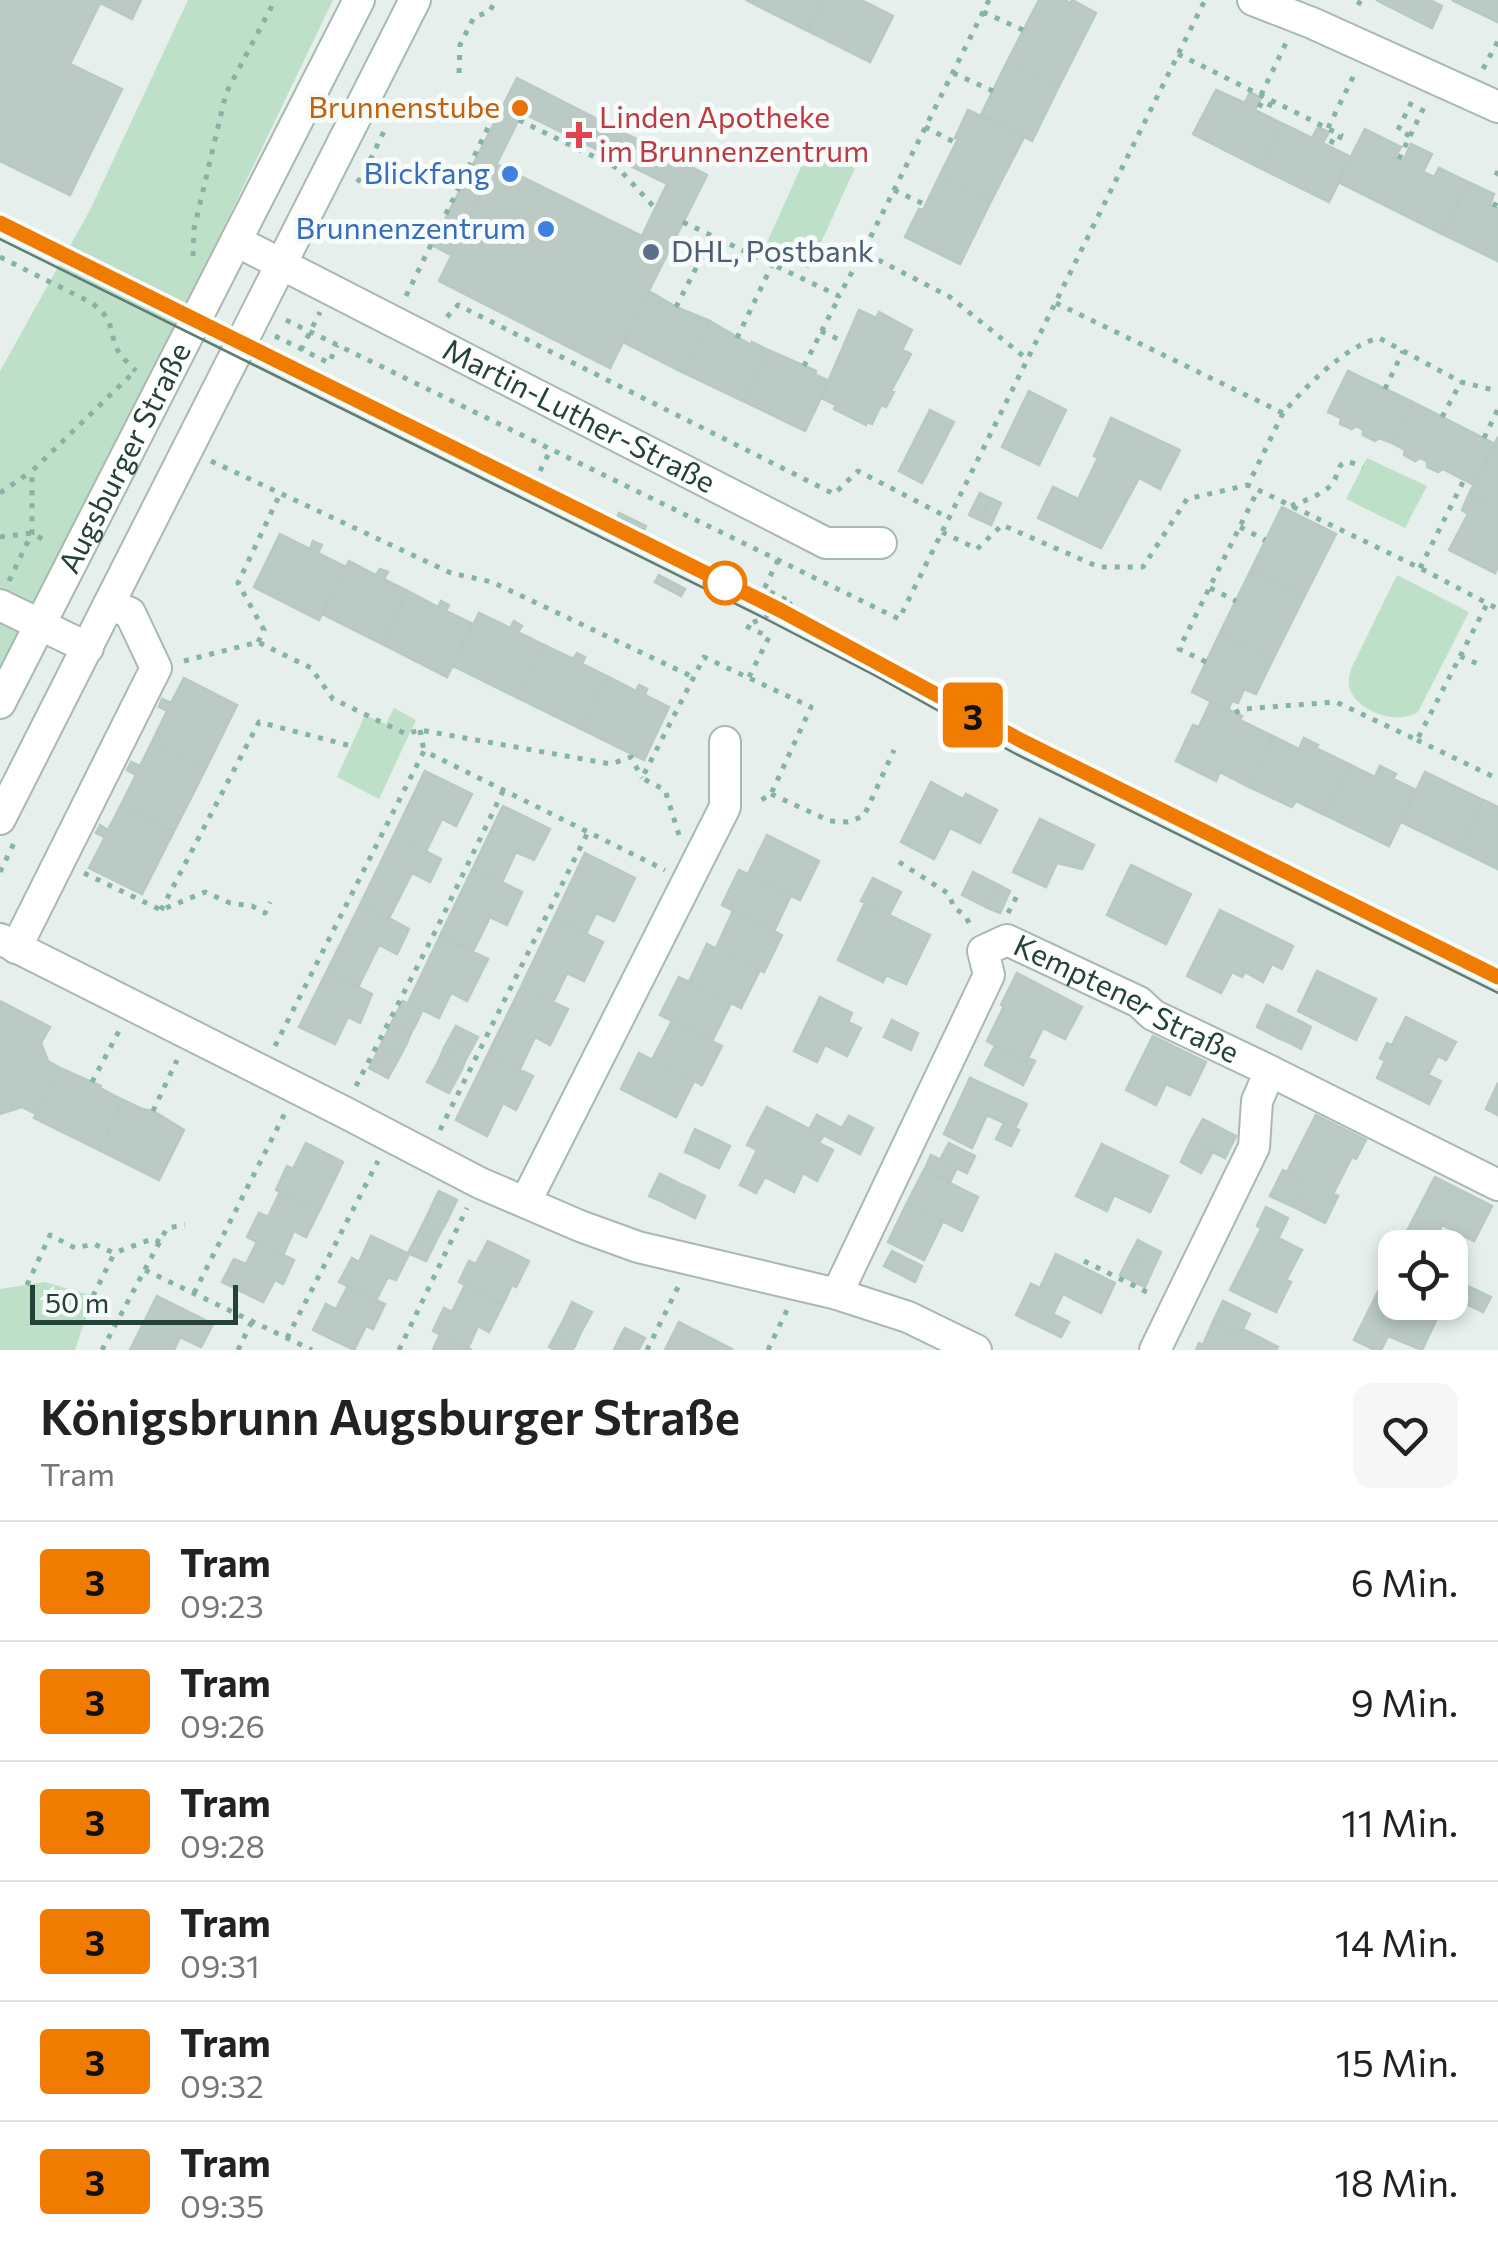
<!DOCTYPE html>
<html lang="de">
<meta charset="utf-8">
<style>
:root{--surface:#fff;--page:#f6f6f6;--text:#222;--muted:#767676;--line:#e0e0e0}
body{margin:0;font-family:Commissioner,sans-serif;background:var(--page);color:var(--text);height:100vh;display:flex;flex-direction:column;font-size:38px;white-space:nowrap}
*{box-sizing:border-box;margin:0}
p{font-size:32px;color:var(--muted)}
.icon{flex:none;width:55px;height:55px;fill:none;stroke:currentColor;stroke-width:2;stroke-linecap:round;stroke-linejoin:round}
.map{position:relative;height:1350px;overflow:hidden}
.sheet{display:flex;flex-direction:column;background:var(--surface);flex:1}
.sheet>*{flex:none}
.badge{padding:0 20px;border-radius:8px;font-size:35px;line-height:65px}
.tools{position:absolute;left:1378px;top:1230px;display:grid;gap:20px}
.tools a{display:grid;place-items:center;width:90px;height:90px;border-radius:20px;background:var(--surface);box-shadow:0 5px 15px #0003;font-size:50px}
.scale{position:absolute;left:30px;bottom:25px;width:208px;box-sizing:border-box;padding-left:10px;border:5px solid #24423a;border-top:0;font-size:28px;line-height:35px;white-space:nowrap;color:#24423a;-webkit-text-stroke:8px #f7fbf9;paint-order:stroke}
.map>.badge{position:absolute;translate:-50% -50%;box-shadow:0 0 0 5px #fff}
.round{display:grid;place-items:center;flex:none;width:105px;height:105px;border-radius:20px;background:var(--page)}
.head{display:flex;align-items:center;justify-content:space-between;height:170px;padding:0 40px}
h1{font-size:48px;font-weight:600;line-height:75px}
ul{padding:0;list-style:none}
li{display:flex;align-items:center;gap:30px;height:120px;padding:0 40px;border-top:2px solid var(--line)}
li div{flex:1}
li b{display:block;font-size:38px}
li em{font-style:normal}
li .badge{min-width:110px;font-weight:700;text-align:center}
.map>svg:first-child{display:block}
</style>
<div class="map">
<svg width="1498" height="1350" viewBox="0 0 1498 1350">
<rect width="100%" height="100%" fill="#e6efeb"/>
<path fill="#bfe0c8" d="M188,0H333L222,231L0,668V371L90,210Z
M810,147L855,168L809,269L764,249Z
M1367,458L1427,486L1405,528L1346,499Z
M1397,575L1469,612L1418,712C1399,725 1361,713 1351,692C1347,684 1349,675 1352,667Z
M394,708L416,720L379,799L337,777L365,715L386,724Z
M45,1282L93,1296L75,1350H0V1289Z"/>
<path fill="#bbcac4" stroke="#b8c9c2" stroke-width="2.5" d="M0,0H141L132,19L100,3L70,64L122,89L70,195L0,161Z
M746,0H823L808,31Z
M823,0H861L893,16L870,62L808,31Z
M1039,0H1065L1070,3L1072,0L1096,13L1058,88L1007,62Z
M1376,0H1430L1442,6L1432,28Z
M1452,0H1498V22Z
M1007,62L1058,88L1032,141L981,115Z
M517,78L707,175L610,368L439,281L496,164L642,236L667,184L504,104Z
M1216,90L1245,103L1250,92L1261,98L1255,110L1283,124L1260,168L1193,134Z
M504,104L522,113L451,255L432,245Z
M968,110L1024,137L991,201L940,175L958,139L955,138Z
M1283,124L1312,138L1318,127L1329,132L1323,143L1351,157L1329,202L1260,168Z
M1365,129L1401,147L1395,157L1403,161L1411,144L1432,154L1423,172L1434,177L1439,168L1468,182L1442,234L1338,182Z
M940,175L991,201L960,264L905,237L919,209L923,210Z
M1468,182L1494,194L1490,205L1498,209V261L1442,234Z
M649,291L676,307L710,321L684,373L623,342Z
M859,310L876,318L879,312L912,330L902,350L911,354L891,391L894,392L886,407L881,405L872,424L867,422L866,425L834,409L836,405L821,398Z
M710,321L751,345L752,342L768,350L743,401L684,373Z
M768,350L816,371L815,374L829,381L805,431L743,401Z
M1348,371L1413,402L1392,443L1379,438L1375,441L1363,435V430L1356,426L1352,429L1340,424L1341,418L1328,412Z
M1029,391L1066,410L1039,465L1002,447Z
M1413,402L1495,444L1474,485L1443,469L1438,472L1427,467V461L1420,458L1415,461L1404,455L1405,450L1392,443Z
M930,410L954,422L922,483L899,471Z
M1111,418L1180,450L1160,489L1139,478L1101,548L1038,518L1053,487L1078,499L1098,458L1094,456Z
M1498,437V507L1469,494Z
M980,493L990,498L980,520L969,515Z
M1469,494L1498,507V566L1495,573L1449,550L1468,514L1462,510Z
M990,498L1001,503L991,525L980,520Z
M1282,507L1336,534L1304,597L1251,570Z
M619,513L646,526L642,534L616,520Z
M280,534L310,549L313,541L317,543L322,545L318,553L346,567L319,620L254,587Z
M349,561L376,575L380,569L388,572L384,579L408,591L382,644L322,614Z
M1251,570L1304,597L1273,659L1220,633Z
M659,575L685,589L681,596L655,582Z
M408,591L438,607L441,601L449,605L446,611L473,624L447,677L382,644Z
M479,613L510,628L514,621L522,626L518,632L544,645L518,698L453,666Z
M1220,633L1273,659L1256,694L1244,689L1238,703L1232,701L1228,710L1192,692Z
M544,645L573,659L577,653L585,657L582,664L607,676L581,729L518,698Z
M607,676L636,691L639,685L647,689L645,695L669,707L644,760L581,729Z
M184,678L237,705L206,768L152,742L167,711L159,707L162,699L171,703Z
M1211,701L1242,716L1240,720L1273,736L1249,787L1220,772L1216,781L1176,761L1193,725L1199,727Z
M1273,736L1299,749L1304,738L1318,745L1316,748L1349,764L1325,815L1296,801L1292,807L1249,787Z
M152,742L206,768L174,831L121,805L136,775L127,770L131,762L140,766Z
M1349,764L1375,777L1380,766L1396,774L1393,779L1416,790L1389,846L1325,815Z
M425,771L472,794L456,826L442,819L426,851L394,835Z
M1425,772L1483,800L1459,850L1401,822Z
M931,782L963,799L966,794L997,810L980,843L950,828L934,859L901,842Z
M1483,800L1498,807V869L1459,850Z
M121,805L174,831L142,894L89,868L105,837L96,833L100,825L108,830Z
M503,806L550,829L534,860L516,852L502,882L473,868Z
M1040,819L1094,845L1082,869L1057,863L1046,887L1013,872Z
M394,835L441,859L430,882L412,873L389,918L361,903Z
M767,835L819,861L800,900L748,874Z
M585,853L635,878L614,921L596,913L586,934L554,918Z
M1131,865L1191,894L1166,944L1107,915Z
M473,868L522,892L507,925L490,917L473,951L440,936Z
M739,870L791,895L774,931L722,905Z
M973,872L997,884L986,907L962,895Z
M873,878L901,892L889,915L861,901Z
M997,884L1010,891L1000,913L986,907Z
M361,903L409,929L397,954L379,945L358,987L327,971Z
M865,903L930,935L906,984L886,975L883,982L838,960Z
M1220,910L1293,946L1282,969L1272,964L1263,982L1245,972L1242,977L1232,972L1221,993L1187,976Z
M733,911L782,935L764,972L716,948Z
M554,918L603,942L584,981L567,973L553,1002L521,987Z
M440,936L488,959L467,1001L451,993L439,1018L408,1003Z
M707,944L760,970L741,1008L689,982Z
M327,971L372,994L360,1023L348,1017L335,1044L299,1027Z
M1317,971L1376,999L1356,1040L1298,1011Z
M1017,973L1082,1007L1065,1039L1043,1028L1026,1062L987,1041L1004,1006L1001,1005Z
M679,977L731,1003L712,1041L660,1015Z
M521,987L568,1009L550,1045L535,1037L520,1069L488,1054Z
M820,997L852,1013L848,1022L861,1028L847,1056L825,1045L817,1062L794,1051Z
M0,1001L50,1027L41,1043L48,1061L60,1068L36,1114L22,1107L0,1114Z
M403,1001L422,1011L417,1022L397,1012Z
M1267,1005L1278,1010L1267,1032L1257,1027Z
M1278,1010L1289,1016L1278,1038L1267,1032Z
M397,1012L417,1022L411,1033L391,1024Z
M1289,1016L1300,1021L1290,1043L1278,1038Z
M1406,1017L1456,1042L1446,1060L1438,1056L1428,1075L1441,1081L1429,1104L1377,1078L1385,1061L1380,1058L1387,1043L1392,1045Z
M892,1020L918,1033L911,1050L884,1037Z
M672,1021L722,1046L702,1085L652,1060Z
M1300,1021L1311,1027L1301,1049L1290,1043Z
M391,1024L411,1033L406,1045L386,1035Z
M456,1026L478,1037L472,1048L450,1037Z
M386,1035L406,1045L400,1056L380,1046Z
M1153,1036L1206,1062L1190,1095L1166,1084L1156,1105L1126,1090Z
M450,1037L472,1048L466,1059L444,1048Z
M380,1046L400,1056L394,1067L375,1057Z
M995,1046L1026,1062L1028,1058L1035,1061L1023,1085L985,1065Z
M444,1048L466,1059L461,1071L439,1060Z
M639,1053L694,1081L676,1117L621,1089Z
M488,1054L533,1076L516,1110L503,1103L487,1136L456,1120Z
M375,1057L394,1067L388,1078L369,1068Z
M439,1060L461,1071L455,1082L433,1071Z
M60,1068L101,1086L100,1088L123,1100L99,1150L34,1118Z
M433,1071L455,1082L449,1093L427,1082Z
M970,1078L1027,1104L1015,1128L1019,1130L1011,1146L996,1139L1004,1123L987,1115L972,1148L944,1134Z
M1498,1083V1115L1486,1109Z
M123,1100L142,1109L153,1111L184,1130L159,1180L99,1150Z
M767,1107L823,1136L819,1143L833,1150L817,1181L803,1173L794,1192L765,1177L756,1193L740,1185L757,1150L747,1145Z
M817,1115L842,1128L849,1116L873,1128L860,1154L810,1128Z
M1316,1115L1366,1140L1356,1159L1352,1157L1333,1194L1338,1196L1325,1223L1294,1207L1306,1182L1287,1172Z
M1203,1119L1236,1136L1225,1158L1191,1141Z
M695,1129L707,1135L697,1157L685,1152Z
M707,1135L718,1140L708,1163L697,1157Z
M718,1140L730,1146L719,1168L708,1163Z
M1191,1141L1213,1151L1207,1162L1186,1151Z
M306,1143L343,1162L319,1211L276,1190L287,1166L293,1169Z
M949,1143L975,1156L967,1173L940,1160Z
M1102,1144L1168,1176L1150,1212L1114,1195L1107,1211L1076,1196Z
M1186,1151L1207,1162L1201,1173L1181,1162Z
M931,1155L957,1168L950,1182L925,1169Z
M924,1170L978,1197L962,1231L907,1203Z
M1283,1170L1306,1182L1294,1207L1270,1196Z
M660,1174L671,1179L661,1201L649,1196Z
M1435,1177L1492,1206L1474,1241L1442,1225L1431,1248L1405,1235Z
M671,1179L682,1185L672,1207L661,1201Z
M682,1185L694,1190L683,1212L672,1207Z
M694,1190L705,1196L695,1218L683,1212Z
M439,1191L457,1200L452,1210L434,1201Z
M280,1192L319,1211L306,1237L294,1231L283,1255L247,1237L259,1213L268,1217Z
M434,1201L452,1210L447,1221L429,1212Z
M907,1203L943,1221L924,1260L888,1242Z
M1266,1207L1288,1218L1279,1237L1257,1226Z
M429,1212L447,1221L441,1231L424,1222Z
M424,1222L441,1231L436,1241L419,1232Z
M1261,1229L1302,1250L1286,1280L1291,1282L1276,1312L1230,1290Z
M419,1232L436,1241L431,1251L414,1242Z
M371,1236L409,1254L396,1280L388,1277L376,1300L339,1282L352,1258L359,1262Z
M1138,1240L1161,1252L1154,1267L1130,1255Z
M488,1241L529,1261L516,1287L512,1285L503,1304L459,1282L469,1261L476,1264Z
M257,1242L294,1260L283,1284L275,1280L263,1302L222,1282L234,1259L246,1264Z
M414,1242L431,1251L426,1261L408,1253Z
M892,1251L922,1266L915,1282L884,1266Z
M1056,1254L1115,1283L1101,1313L1063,1294L1053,1314L1069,1322L1061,1337L1016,1315L1031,1284L1040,1288Z
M1130,1255L1154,1267L1145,1287L1120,1275Z
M1457,1281L1491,1297L1483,1312L1450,1296Z
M1383,1282L1395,1288V1302H1425L1441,1310L1422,1350L1388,1336L1381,1350H1375L1354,1340Z
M465,1285L503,1304L489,1332L478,1326L468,1348L433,1331L444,1308L452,1312Z
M348,1286L385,1304L373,1329L366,1326L354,1350L313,1330L326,1304L336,1309Z
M157,1296L213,1324L201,1347L180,1337L174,1350H130Z
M1223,1301L1250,1314L1240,1335L1213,1322Z
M572,1302L592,1312L586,1323L567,1313Z
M567,1313L586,1323L580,1334L561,1325Z
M679,1322L732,1349V1350H665Z
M1213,1322L1240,1335L1243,1329L1278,1347L1276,1350H1196L1199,1343L1203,1345Z
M561,1325L580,1334L575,1346L555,1336Z
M625,1328L645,1338L639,1349L619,1339Z
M440,1334L472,1350H433Z
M555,1336L575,1346L572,1350H555L549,1347Z
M619,1339L639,1349V1350H614Z"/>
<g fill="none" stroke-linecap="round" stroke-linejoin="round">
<g stroke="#a8b8b2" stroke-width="34">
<g id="minor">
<path d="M1253,0L1312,23L1498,107"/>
<path id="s1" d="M236,241L826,543H881"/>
<path d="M0,605L88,648"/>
<path id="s2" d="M0,703L359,0"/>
<path d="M0,819L415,0"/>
<path d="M0,939L344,1112L480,1183L580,1226L638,1247L837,1294L908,1317L976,1350"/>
<path d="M16,948L156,668L130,613L109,604"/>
<path d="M526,1201L725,807V742"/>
<path id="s3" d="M837,1294L989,975L983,951L1007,940L1139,1002L1153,1015L1270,1071L1498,1185"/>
<path d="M1155,1350L1254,1147L1257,1101L1270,1071"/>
</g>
</g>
<path stroke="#86b3a5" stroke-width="5" stroke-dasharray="5 8" stroke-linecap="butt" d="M989,0L863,252L950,297L1027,359
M1358,5L1361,0
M983,12L1023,30
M1178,54L1341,135L1337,144L1326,139
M1483,69L1498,41
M459,73L460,45L474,17L489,12L496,0
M953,73L993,91
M1261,95L1286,43
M1258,104L1268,109L1272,100
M519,120L619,169L655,208
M925,127L956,143
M1328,128L1355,73
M1410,136L1424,107
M1399,159L1410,136L1398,130L1412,101
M1498,171L1495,178L1498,179
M357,182L362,177L387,125
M894,190L926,205
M1494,207L1498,198
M683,222L839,296L863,252
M193,256L194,229L226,93L275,0
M0,257L92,303C111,318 109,323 115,345C119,355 128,363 136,371
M406,296L497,109L501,111
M1056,303L1283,413C1305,387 1345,346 1379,338L1461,382L1498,391
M676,307L712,237
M447,317L458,305L834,494L858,471L949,518
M286,320L899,619L1205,0
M821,331L844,342
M275,336L329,363L337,345
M737,338L772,265
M301,350L320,312
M804,366L839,297
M1385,389L1403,351
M1283,413L1248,485L1420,568L1498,609
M1442,417L1461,382
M1484,438L1498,409
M211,461L451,573L492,582L693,677
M540,471L551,449
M0,493L32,471
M1291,506C1303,501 1319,496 1329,487C1344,473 1332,453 1363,467
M1240,527L1265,540
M942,532L977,549L1002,525L1099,567H1143L1187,499L1248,485
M0,537L32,533L49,543
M1420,568L1464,480
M9,581L32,533V471L135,371
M1210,588L1236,601
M258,642L264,630L238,583L280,494
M1460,656L1478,664
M184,661L258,642L311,668L333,699L406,734L420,730L611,764L631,757L642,778
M1206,662L1179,649L1258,490
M749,677L769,637L746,626L793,603L764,589L778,560
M1235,713L1242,709L1336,702L1417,740L1487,604
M420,730L424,751
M1417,740L1498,779
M771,794L830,821L848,822L864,816L894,750
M679,835L665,790L642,778L704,657L811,707L771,794L755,804
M899,862L949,894L954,908L965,915L972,929
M0,872L14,843
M84,873L161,910L205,892L230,903L252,906L265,913L270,902
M161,910L259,722L351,746
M1008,913L1020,890
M275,1046L424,751L665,870
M92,1082L119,1031
M356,1086L437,928L504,789
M153,1111L177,1060
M440,1130L588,832
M1084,1261L1153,1295
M145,1270L312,1350
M27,1285L50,1235L75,1248L94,1244L114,1253L152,1239L160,1242
M194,1293L285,1113
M93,1296L114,1254
M287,1338L378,1161
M102,1350L167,1228L185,1225
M238,1350L252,1321
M399,1350L467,1208
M647,1350L679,1285
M768,1350L787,1310"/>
<use href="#minor" stroke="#fff" stroke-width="30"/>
<path stroke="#5f7d75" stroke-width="2.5" d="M0,239L764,618L876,676L1014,753L1498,993"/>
</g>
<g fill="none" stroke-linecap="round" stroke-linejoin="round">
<g stroke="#fff" stroke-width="22">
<path id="line" d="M0,223L780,610L1022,741L1498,977"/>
</g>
<use href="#line" stroke="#ef7c00" stroke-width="15"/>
</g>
<circle fill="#e8710a" stroke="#f7fbf9" stroke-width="4" cx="520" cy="108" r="10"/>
<path fill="#e0444e" stroke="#f7fbf9" stroke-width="4" d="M574 120h10v10h10v10h-10v10h-10v-10h-10v-10h10z"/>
<g fill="#3f7fe0" stroke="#f7fbf9" stroke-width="4">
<circle cx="510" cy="174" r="10"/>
<circle cx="546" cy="229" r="10"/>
</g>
<circle fill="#5c6f8a" stroke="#f7fbf9" stroke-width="4" cx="651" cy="252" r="10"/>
<circle fill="#fff" stroke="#ef7c00" stroke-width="5" cx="725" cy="583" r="20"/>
<g text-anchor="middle" stroke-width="10" stroke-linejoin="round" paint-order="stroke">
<g font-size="30" fill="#c56008" stroke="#f7fbf9" text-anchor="end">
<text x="500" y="118">Brunnenstube</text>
</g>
<g font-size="30" fill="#be3a42" stroke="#f7fbf9" text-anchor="start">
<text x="599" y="128">Linden Apotheke<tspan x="599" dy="34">im Brunnenzentrum</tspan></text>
</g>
<g font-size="30" fill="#366cbe" stroke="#f7fbf9" text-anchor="end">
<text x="490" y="184">Blickfang</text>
<text x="526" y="239">Brunnenzentrum</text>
</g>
<g font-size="30" fill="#4e5e75" stroke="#f7fbf9" text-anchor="start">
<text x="671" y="262">DHL, Postbank</text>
</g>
<g font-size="30" fill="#24423a" stroke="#f7fbf9">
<text dy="10" stroke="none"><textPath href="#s1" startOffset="385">Martin-Luther-Straße</textPath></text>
<text dy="10" stroke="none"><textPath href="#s2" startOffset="275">Augsburger Straße</textPath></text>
<text dy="10" stroke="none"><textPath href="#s3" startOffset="538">Kemptener Straße</textPath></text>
</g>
</g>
</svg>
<div class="tools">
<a><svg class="icon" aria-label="locate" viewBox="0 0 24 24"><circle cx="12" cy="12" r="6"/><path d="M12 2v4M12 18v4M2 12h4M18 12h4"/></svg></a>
</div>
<div class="scale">50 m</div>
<b class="badge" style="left:973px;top:715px;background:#ef7c00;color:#111">3</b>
</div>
<section class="sheet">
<div class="head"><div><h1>Königsbrunn Augsburger Straße</h1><p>Tram</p></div><a class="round"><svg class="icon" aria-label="heart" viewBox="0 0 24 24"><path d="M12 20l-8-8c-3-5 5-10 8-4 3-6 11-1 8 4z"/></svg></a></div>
<ul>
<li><span class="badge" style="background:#ef7c00;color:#111">3</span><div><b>Tram</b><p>09:23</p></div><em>6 Min.</em></li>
<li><span class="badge" style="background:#ef7c00;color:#111">3</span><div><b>Tram</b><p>09:26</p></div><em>9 Min.</em></li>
<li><span class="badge" style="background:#ef7c00;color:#111">3</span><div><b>Tram</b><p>09:28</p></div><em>11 Min.</em></li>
<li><span class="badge" style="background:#ef7c00;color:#111">3</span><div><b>Tram</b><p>09:31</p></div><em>14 Min.</em></li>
<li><span class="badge" style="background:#ef7c00;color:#111">3</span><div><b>Tram</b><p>09:32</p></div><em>15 Min.</em></li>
<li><span class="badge" style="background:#ef7c00;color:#111">3</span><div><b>Tram</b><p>09:35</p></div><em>18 Min.</em></li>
</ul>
</section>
